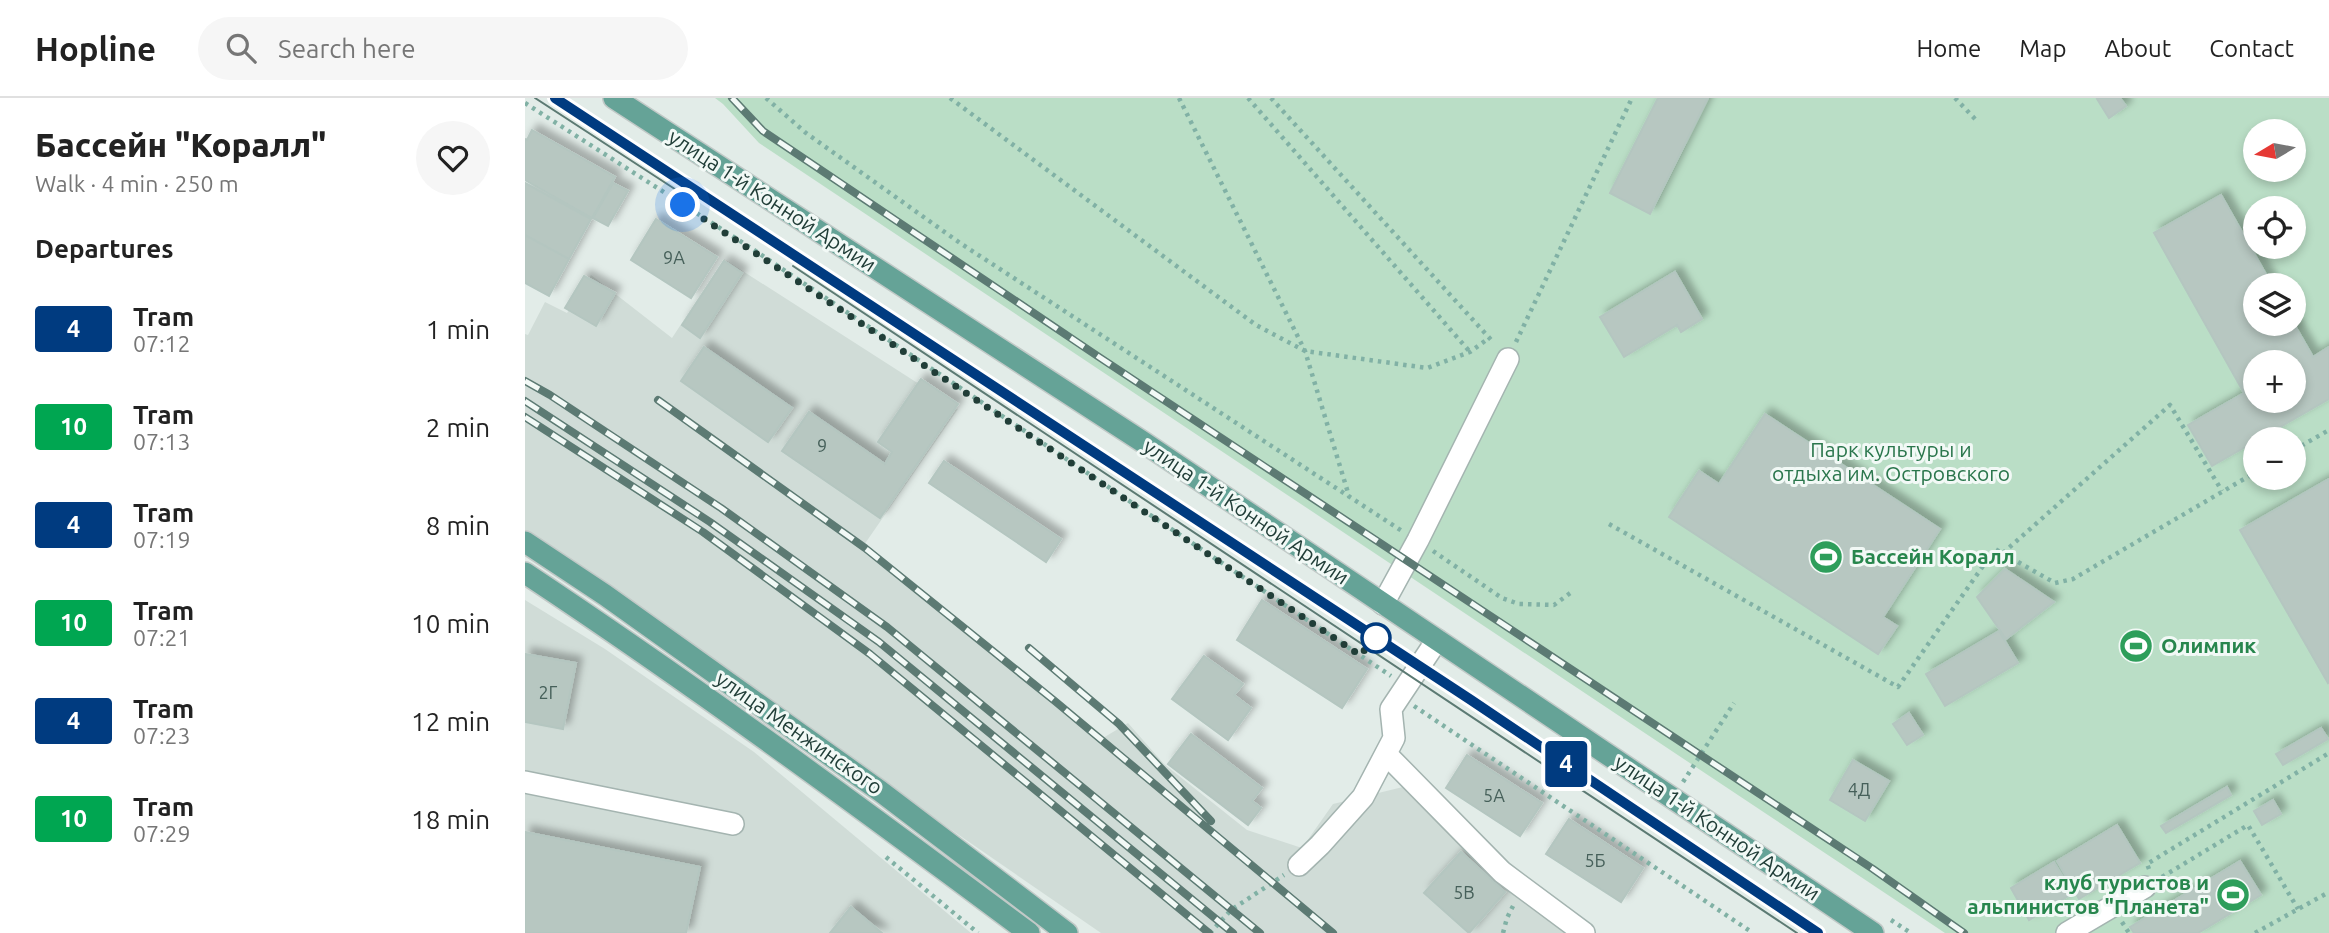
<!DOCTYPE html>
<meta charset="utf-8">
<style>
:root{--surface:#fff;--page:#f6f6f6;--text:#222;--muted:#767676;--line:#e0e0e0}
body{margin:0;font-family:Ubuntu,sans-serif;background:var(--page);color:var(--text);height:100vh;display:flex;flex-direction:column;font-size:26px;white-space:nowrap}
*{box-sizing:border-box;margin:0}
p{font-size:23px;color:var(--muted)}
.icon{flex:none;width:38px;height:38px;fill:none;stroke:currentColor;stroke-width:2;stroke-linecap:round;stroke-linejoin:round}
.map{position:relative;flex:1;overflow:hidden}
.panel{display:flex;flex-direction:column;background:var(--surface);width:525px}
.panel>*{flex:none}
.badge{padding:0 14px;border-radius:5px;font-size:24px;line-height:46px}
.needle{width:46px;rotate:260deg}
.fabs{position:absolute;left:1718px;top:21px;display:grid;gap:14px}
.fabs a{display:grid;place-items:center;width:63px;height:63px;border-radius:50%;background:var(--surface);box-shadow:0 4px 10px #0003;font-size:35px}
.you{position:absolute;width:35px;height:35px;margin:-18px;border:5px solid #fff;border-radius:50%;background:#1a73e8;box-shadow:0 0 0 10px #1a73e833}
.map>.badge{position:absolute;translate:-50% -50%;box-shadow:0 0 0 4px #fff}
h2{padding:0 35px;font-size:26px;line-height:63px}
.round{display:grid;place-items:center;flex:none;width:74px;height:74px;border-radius:37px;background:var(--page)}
.overview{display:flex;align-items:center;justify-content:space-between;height:119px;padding:0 35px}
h1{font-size:33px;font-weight:800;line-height:52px}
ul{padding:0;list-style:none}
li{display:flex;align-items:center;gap:21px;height:98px;padding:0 35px}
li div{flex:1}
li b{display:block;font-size:26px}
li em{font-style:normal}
li .badge{min-width:77px;font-weight:700;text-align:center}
header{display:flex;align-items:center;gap:42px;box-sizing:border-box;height:98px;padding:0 35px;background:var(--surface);border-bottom:2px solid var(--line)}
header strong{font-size:33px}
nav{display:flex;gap:38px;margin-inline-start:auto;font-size:24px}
.search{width:490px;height:63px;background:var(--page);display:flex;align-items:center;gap:18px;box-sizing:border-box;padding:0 24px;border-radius:38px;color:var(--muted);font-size:26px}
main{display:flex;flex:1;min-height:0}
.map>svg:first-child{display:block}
</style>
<header>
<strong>Hopline</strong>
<div class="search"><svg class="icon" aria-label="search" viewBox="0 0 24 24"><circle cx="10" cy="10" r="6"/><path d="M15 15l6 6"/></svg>Search here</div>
<nav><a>Home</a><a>Map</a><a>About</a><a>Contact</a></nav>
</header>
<main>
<section class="panel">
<div class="overview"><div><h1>Бассейн &quot;Коралл&quot;</h1><p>Walk · 4 min · 250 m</p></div><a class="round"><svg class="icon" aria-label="heart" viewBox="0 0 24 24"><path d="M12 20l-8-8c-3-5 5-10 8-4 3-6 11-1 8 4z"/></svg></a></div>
<h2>Departures</h2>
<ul>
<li><span class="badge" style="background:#003b80;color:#fff">4</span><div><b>Tram</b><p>07:12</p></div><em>1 min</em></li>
<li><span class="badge" style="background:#00a651;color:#fff">10</span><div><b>Tram</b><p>07:13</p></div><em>2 min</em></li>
<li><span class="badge" style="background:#003b80;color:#fff">4</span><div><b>Tram</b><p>07:19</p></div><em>8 min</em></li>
<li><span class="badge" style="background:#00a651;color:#fff">10</span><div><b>Tram</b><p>07:21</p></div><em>10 min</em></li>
<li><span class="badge" style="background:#003b80;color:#fff">4</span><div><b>Tram</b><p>07:23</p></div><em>12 min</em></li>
<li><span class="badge" style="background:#00a651;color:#fff">10</span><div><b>Tram</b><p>07:29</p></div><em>18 min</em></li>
</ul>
</section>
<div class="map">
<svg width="1804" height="835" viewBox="0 0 1804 835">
<defs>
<filter id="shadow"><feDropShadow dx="6" dy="-6" stdDeviation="3.5" flood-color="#0004"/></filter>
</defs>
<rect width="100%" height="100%" fill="#e2ece8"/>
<path fill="#d0dcd7" d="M199,161L433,311L339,447L578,640L603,625L639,666L722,732L777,750L808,706L882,688L1055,835H576L0,438V236L3,237L20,204L42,215L66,177L147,240Z
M0,502L80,551L229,654L446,835H0Z"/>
<path fill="#badec6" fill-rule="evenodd" d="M190,0H1804V835H1420L234,45L198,6ZM1731,33H1769V72H1731ZM1731,110H1769V149H1731ZM1731,187H1769V226H1731ZM1731,264H1769V303H1731ZM1731,341H1769V380H1731Z"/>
<path fill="#b7c7c1" stroke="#b4c6c0" stroke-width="2" fill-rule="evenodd" filter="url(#shadow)" d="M1133,0H1183L1125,116L1085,95Z
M1574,0H1595L1601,8L1584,20L1572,1Z
M7,32L90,79L67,120L0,82V41L2,42Z
M0,85L66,121L44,161L0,137Z
M88,85L103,93L83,128L68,120Z
M1696,97L1747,187H1731V226H1769L1788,259L1804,249V301L1687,368L1663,327L1719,295L1629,135ZM1731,264H1769V303H1731Z
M131,121L192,159L166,200L106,162Z
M0,137L44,161L24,198L0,185Z
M199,163L217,175L175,240L157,227Z
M1150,174L1177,221L1156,234L1152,227L1099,259L1075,219Z
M59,178L90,195L71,228L40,210Z
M179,249L267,310L243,344L156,283Z
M396,281L433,306L355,420L257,353L284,314L360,366L367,354L353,344Z
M1240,316L1415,431L1358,519L1372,528L1353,556L1144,419L1174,373L1194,386Z
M419,363L536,441L521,464L404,385Z
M1804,381V584L1803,585L1715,432Z
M1480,471L1529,504L1481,541L1452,499Z
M737,502L842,571L817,610L712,542Z
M1474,533L1493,565L1420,608L1401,576Z
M0,556L51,565L38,631L0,624Z
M679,558L718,586L709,597L726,610L703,642L647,601Z
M1384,615L1398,637L1382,647L1368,626Z
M1796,630L1803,641L1758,667L1751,656Z
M666,636L737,690L727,703L736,710L723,727L643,666Z
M942,657L1017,705L995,738L921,690Z
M1328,662L1364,683L1340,723L1305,702Z
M1702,689L1706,697L1641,735L1636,728Z
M1748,702L1756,716L1737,727L1729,713Z
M1044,721L1118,770L1096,804L1021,756Z
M1592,727L1615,765L1554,801L1532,763Z
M0,734L175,769L161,835H0Z
M936,754L980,794L944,835L899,795Z
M1715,763L1736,797L1673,835H1609L1605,829Z
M1529,764L1548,795L1504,822L1486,790Z
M326,809L357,835H305Z"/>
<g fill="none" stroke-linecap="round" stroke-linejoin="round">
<g stroke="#a4b4b0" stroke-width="24">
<path id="minor" d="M858,506L893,442L983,261
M861,656L977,774L1059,835
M0,684L208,726
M774,767L795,747L838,699L869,640L866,611L912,542
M1542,835L1620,789"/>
</g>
<g stroke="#c1c9c7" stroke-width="24">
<path id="major" d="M89,0L618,344L1348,835
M0,444L80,497L355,693L542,835
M0,475C172,589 339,712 504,835"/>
</g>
<path stroke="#81b1a5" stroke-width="4.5" stroke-dasharray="3.5 5" stroke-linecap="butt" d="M241,0L281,35L435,145L877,433
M425,0L731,227L780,253L902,270L945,254L964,240
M654,0L780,253L824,398
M723,0L945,254
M746,0L969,245
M1430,0L1452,23
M0,5L226,150L866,578
M991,244L1107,0
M1769,352L1804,332
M1084,426L1373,589L1470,451L1530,485L1548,481L1731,374
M908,453L977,500L994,506L1029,507L1048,493
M1478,455L1645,307L1697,393
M889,608L1228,835
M1158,684L1209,605
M361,759L453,835
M1624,771L1622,766L1804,655
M1637,779L1723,727L1773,811
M1366,822L1386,835
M1597,824L1604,835
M685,835L706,812L759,777
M978,835L982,820L989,806
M1730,835L1804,794"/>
<use href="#minor" stroke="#fff" stroke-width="21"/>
<use href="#major" stroke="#65a397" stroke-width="21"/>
<path stroke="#5c7a73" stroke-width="2" d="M10,0L159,97
M30,0L945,602L1293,835
M268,168L1272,835"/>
<g stroke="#5c7a73" stroke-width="8">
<path id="rail" d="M207,0L238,33L574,259L1348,771L1439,835
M0,283L25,297L196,410L362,529L735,835
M133,302L340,450L531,604L808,835
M0,303L185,424L354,544L708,835
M0,319L178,434L345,556L684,835
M504,550L594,626L686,723"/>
</g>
<use href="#rail" stroke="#f2f9f6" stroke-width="5" stroke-dasharray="16" stroke-linecap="butt"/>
</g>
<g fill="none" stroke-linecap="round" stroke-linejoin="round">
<g stroke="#fff" stroke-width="16">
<path id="line" d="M30,0L946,602L1293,835"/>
</g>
<use href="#line" stroke="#003b80" stroke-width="10"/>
<path stroke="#213e38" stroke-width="7" stroke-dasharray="0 12.6" d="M158,107L835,557L851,540"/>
</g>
<defs>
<g id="stadium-disc" transform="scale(1.75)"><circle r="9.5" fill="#2e9e5b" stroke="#f2f9f6"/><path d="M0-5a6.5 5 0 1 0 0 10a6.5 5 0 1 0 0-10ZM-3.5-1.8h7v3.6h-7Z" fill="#fff"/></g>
</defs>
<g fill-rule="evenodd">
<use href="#stadium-disc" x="1301" y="459"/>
<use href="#stadium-disc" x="1611" y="548"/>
<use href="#stadium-disc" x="1708" y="797"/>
</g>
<circle fill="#fff" stroke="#003b80" stroke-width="3.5" cx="851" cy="540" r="14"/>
<g text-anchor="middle" stroke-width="6" stroke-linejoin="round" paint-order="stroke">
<g font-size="18" fill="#46605a">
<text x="149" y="166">9А</text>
<text x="297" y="354">9</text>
<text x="23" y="601">2Г</text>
<text x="1334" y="698">4Д</text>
<text x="969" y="704">5А</text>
<text x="1070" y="769">5Б</text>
<text x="939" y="801">5В</text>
</g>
<g font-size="21" fill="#213e38" stroke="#f2f9f6">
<text transform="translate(247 103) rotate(33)" y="7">улица 1-й Конной Армии</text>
<text transform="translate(721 414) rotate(34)" y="7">улица 1-й Конной Армии</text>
<text transform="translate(274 635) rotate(35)" y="7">улица Менжинского</text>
<text transform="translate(1192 730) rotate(34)" y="7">улица 1-й Конной Армии</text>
</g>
<g font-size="21" fill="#2a764c" stroke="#f2f9f6">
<text x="1366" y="359">Парк культуры и<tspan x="1366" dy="24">отдыха им. Островского</tspan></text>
</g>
<g font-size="21" font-weight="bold" fill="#27864d" stroke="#f2f9f6" text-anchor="start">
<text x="1326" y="466">Бассейн Коралл</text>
<text x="1636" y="555">Олимпик</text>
<text x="1684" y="792" text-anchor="end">клуб туристов и<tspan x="1684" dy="24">альпинистов "Планета"</tspan></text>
</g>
</g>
</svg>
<div class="fabs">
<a><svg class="needle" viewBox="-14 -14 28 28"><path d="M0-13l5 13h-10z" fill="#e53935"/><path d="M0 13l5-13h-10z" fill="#767676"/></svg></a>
<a><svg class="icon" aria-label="locate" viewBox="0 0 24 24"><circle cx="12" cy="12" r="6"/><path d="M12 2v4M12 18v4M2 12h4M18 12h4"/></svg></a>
<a><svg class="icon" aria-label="layers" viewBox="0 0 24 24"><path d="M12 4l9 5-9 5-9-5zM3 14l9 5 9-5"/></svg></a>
<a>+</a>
<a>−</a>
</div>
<div class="you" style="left:158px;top:107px"></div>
<b class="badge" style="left:1041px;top:666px;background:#003b80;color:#fff">4</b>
</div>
</main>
